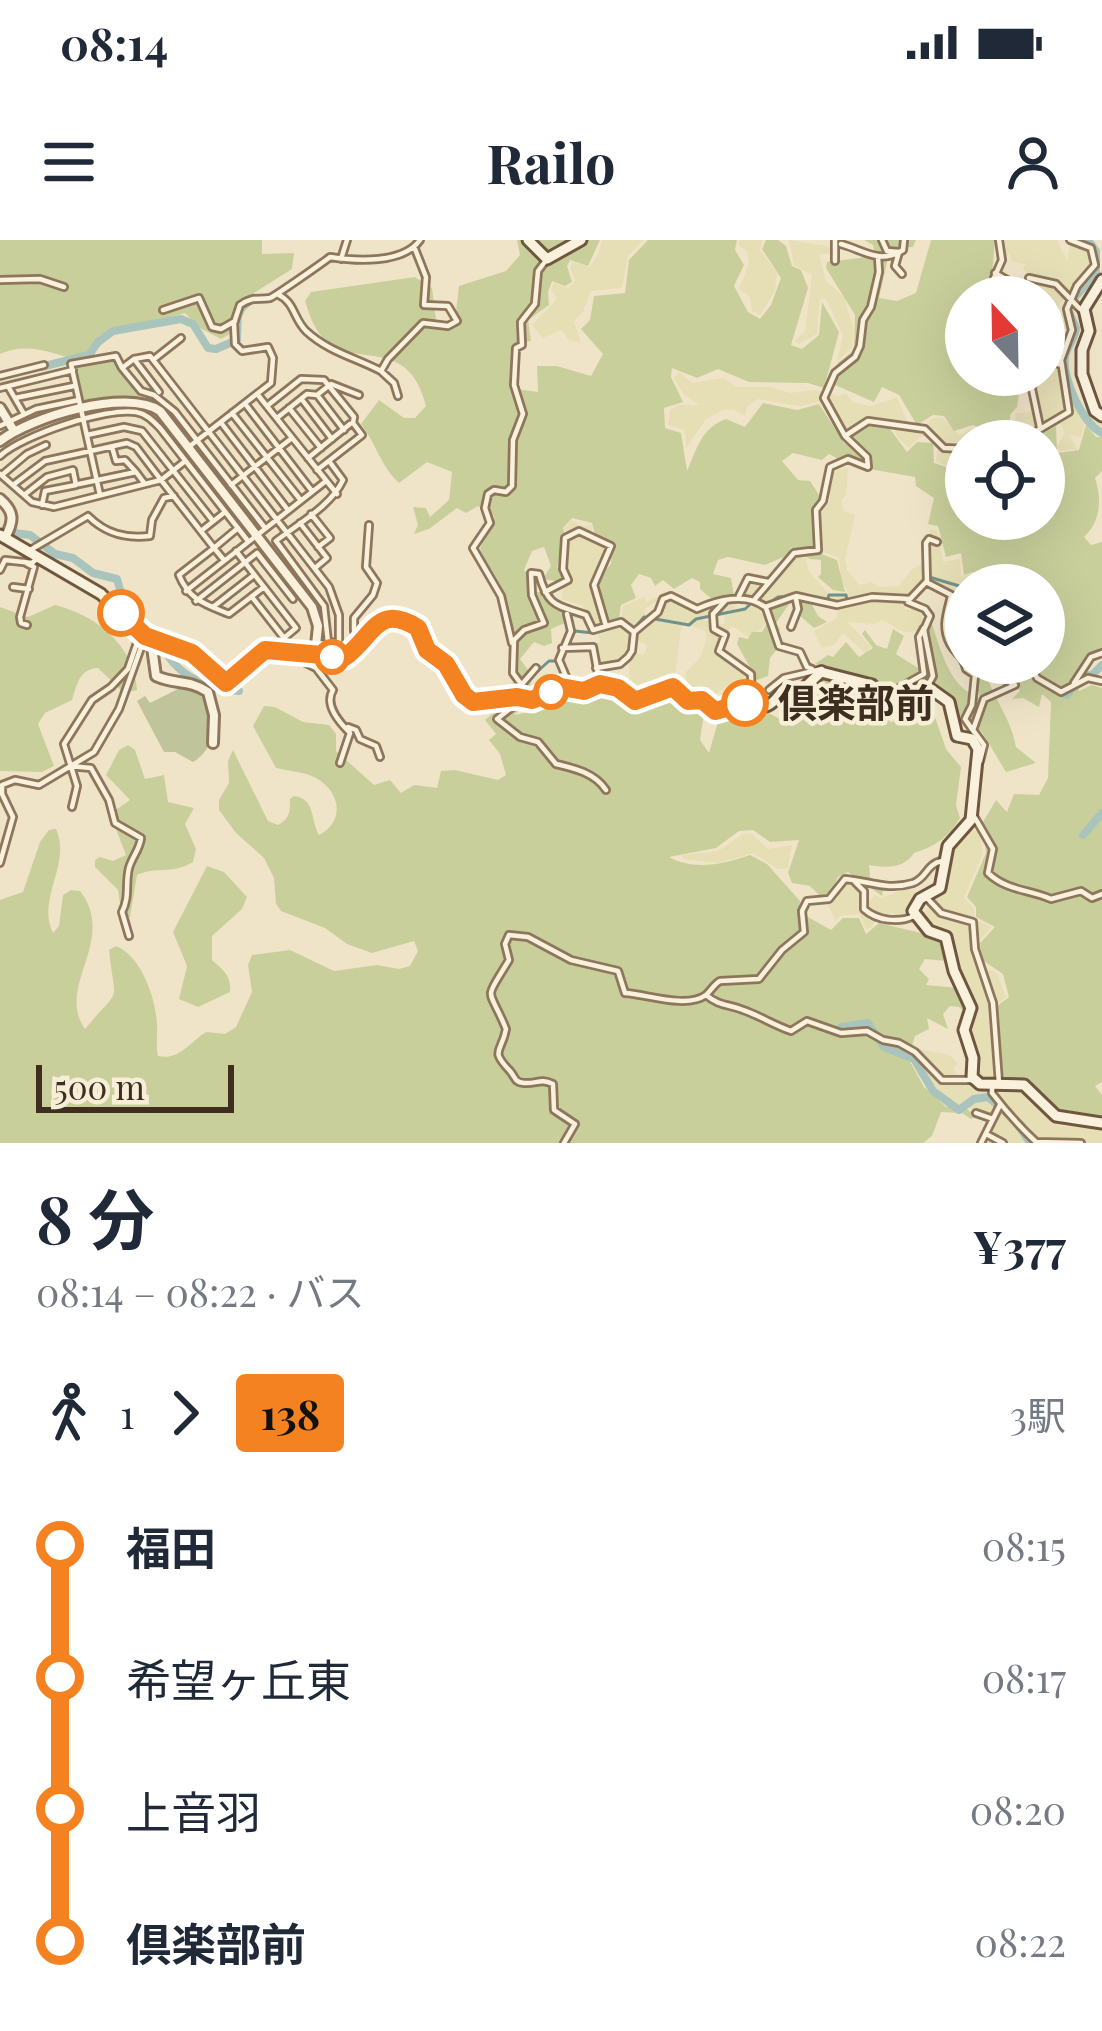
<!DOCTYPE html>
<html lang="ja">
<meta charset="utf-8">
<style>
:root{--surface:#fff;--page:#f2f2f3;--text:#1f2937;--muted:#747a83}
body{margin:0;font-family:"Playfair Display","Noto Sans JP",serif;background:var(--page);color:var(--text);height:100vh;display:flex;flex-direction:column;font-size:45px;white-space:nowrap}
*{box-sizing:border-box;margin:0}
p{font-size:39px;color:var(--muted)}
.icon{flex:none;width:66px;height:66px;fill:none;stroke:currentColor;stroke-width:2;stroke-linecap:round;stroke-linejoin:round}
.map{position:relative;height:903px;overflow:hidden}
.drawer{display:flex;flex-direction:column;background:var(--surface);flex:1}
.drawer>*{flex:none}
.badge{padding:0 24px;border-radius:9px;font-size:42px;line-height:78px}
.needle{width:78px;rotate:338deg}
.controls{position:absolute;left:945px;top:36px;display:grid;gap:24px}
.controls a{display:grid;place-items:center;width:120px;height:120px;border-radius:50%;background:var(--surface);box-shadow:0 12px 48px #0002;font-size:60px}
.scale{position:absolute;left:36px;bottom:30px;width:198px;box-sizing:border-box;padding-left:12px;border:6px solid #3d2e20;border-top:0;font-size:33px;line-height:42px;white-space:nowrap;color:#3d2e20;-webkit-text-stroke:9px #f7eed8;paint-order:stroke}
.map>.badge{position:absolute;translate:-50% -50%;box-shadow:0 0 0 6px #fff}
.legs{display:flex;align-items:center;gap:18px;height:132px;padding:0 36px;font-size:39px}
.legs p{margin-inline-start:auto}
.head{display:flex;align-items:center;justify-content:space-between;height:204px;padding:0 36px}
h1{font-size:66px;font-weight:700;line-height:90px}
ul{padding:0 36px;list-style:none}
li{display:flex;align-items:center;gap:42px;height:132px;font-size:45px}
li i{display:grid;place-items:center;width:18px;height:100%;margin:0 15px;background:currentColor}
li i::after{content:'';width:30px;height:30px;margin:-15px;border:9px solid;border-radius:50%;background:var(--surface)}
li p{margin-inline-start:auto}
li:first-child i{background:linear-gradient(#0000 50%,currentColor 0)}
li:last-child i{background:linear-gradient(currentColor 50%,#0000 0)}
.status{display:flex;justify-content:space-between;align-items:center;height:84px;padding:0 60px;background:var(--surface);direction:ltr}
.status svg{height:33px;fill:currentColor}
header{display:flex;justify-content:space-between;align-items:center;height:156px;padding:0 36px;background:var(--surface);font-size:54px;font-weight:700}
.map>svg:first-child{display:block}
</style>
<div class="status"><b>08:14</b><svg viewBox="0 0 49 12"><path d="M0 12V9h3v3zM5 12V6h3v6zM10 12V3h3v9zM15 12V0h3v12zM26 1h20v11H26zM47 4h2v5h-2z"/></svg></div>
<header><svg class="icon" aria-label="menu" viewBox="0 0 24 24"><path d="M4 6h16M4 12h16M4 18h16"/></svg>Railo<svg class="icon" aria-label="person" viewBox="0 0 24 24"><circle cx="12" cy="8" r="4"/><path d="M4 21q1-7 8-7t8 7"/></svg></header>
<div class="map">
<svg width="1102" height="903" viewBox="0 0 1102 903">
<rect width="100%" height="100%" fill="#f0e4c8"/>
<path fill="#e6deb5" d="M602,0H643L628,16L622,48L591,51L583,72L574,82L581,102L570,101L561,90L543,98L532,85L557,59L551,50L554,43L568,48L575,41L570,27L573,22L589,27L598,15Z
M740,0H762L760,10L777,33L775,51L760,75L752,71L750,57L739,49L749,24L747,11L738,5Z
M789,0L833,7V14H819L826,41L844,57L853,87L852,108L837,121L843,96L826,59H820L817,94L799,104L795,101L805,91L812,35L794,25Z
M1001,0H1057L1067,21L1070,6L1066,0L1090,9L1092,30L1060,63L1057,72L1063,75L1065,72L1070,90L1059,114L1066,159L1077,164L1084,175L1102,180V192L1092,182H1085L1081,197L1069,195L1077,209L1060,211L1057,207L1065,192L1058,178L1011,201L1016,173L1039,171L1037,138L1044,143L1055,125L1044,119V81L1055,65L1052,61L1044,63V57L1032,56L1034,39L1023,29L1025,24L1011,21L1010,12L1003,24Z
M679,132L692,143L723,138L737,147H771L790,153L816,150L839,156L846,153L853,162L871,166L897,157L911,190H920L932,178H943L959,195L973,189L995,196L997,201H966V223L955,229L936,221L939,201L935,193L919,198L909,208L897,197L892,184L864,179L846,190L826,160L800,166L758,159L747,167L745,176L733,169L723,170L706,179L686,208L685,190L668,185L670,170L679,165H700L684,155L674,138Z
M848,228L846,256L841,260L844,271L855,275L845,319L847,330L859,345L871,342L880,347L899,346L911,330L926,321L930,289L937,291L943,322L960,319L961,336L972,334L987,345H966V361L923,338L915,352L903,357L905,370L914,369L922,375V387L917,391L904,392L882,380L875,384L848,382L871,407L866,414L843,393L835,404L822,408L814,391L837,378L838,363L809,352L765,364L746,357L749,339L764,343L784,332L782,328L798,316L806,319L809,332L829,354L848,353L841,338L839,318L824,312L820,297L821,271L830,261L829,233Z
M571,280L582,286L592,285V299L610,307L593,346L609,389L621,387L623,366L644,357L646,362L661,355L663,358L644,369L646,375L633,387L629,412L619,422L604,426L597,422V403L601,402L589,376L582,365L561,359L563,350L558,347L571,344V334L564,329L569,298L564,289Z
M667,359L677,360L697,372L713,363L737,360L734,370L698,377L713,384H724L725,376L755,366L768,380L760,390L748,397L732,386L717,405L725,420L747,431L749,440L736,439L716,454L708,447L693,451L685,447L686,432L700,418L706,400L705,391L682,382L675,435L665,445L641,455L630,452L629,422L635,413L644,415L647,405L635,400L639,389L659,375Z
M968,588L979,592L983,613L964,658L974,668V679L992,687L977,703L979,719L984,728L997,733L1006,757L996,765L997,840L978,841L975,835L977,815L968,788L976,770L953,717L950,693L934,688L919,675L930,667L929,660L942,652L954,601Z
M743,594H752L768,609L792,605L788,628L778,629L753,613L718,623L683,619L682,615L718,611Z
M849,640L862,652L863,667L875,655L881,658L905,649L921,653L910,669V676L902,680L893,673L878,674L872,687L866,689L859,674L840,676L836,681L828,665L838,658L837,653Z
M914,808L950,815L958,824L953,828L961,842L1023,848L1034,855L1036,867L1060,886L1102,889V903H983L994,880L962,865L947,866L927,846L915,823L922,816Z"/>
<path fill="#c9cf9b" d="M0,0H262V14L294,13L292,29L254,53L235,91L221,99L200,88L185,73L117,92L81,121C53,114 29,101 0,114Z
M517,0H600L588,26L570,20L567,26L572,42L565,46L552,41L548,52L549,65L528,80L531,101L515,103V149L538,152L537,126H557L591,136L603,114L581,89L590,80L594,56L625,53L629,20L648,0H737L735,10L744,25L734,46L748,72L760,79L771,65L781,38L762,9L766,0H778L786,6L792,26L801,30L808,48L791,105L802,109L819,95L822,62L839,92L824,148L808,143L749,142L718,129L697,138L672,128L671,137L683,162L664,168L665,188L681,193L687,231C697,209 701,188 726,179L745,187L763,163L797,170L819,164L845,204L864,186L890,189L907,212L917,202L933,203L934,223L955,230L966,225V279H1044V201H1030L1056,186L1057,213L1079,210L1086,185L1096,197H1102V231L1095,238C1102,259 1101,281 1084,297L1091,305L1102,302V411L1093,413L1075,434L1079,451L1092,445L1102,448V842L1095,846L1102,855V884L1090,888C1072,881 1065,884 1047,873L1044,854L1002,837L997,766L1009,757L1003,734L981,719L980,703L995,687L976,677V667L967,657L986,613L983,582L996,560L1007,572L1014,554L1039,555L1048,538L1051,462L1042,454L1039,467L1023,458L1012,459L1020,451L1010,437L1035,423H1044V345H1001L1000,336L985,338L973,332L964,335L961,313L946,317L938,286L928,284L934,258L916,246L915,237L852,226L829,214L822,220L793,213L782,221L798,240L810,241L823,261L815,270L819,313L837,320L845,352L833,350L818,337L821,334V320L810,319L791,307L788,315L765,325L728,317L718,320L713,334L731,338L734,356L712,359L700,349V342L692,338L674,349L663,340L655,346L651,338L639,334L631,345L636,358L621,365L619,379L611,382L597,357V340L611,324L612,302L595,295L592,283L572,278L563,288L565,296L557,327L566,336L562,342L543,339L551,326L544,307L532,311L524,330L535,342L536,352H541L547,360H559L583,370L566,369L567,382L551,389L552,403L544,406L534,402L520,419L531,434L530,459L514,475L530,472L568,448L615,449L634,467L673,451L686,465L705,467L700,500L709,513L720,475C743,466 760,466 781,480L780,457L786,451L803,452L820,435L868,448L890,482L934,474L946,509L961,527L956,565L960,578C949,597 934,607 914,613C903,629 887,628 869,625L870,637L883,649L882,656L848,632L838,637L831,652L820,656L810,646L792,643L788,633L799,600L770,602L753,590L739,591L716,608L669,617C694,631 724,624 750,615L767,624L800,661L799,672L831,690L843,678H859L866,694L879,683L942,698L947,721L925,719L919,729L929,739L926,745L959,748L967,774L959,767L950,766L943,774L948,789L927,778L929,789L915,796L908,818L924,847L946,867L962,866L977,876L971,879L962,873L941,872L932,896L923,903H0V660L23,652L40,602L49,590L56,589C72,624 36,658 53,693L59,686L63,655L71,650L80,651C118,700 55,746 85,789C123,744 115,767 109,710L116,706C139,715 153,751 156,775C159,789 155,803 158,816C179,821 190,802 206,792L225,794L236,787L252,752L248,725L252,715L290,710L334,731L377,725L399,729L410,726L418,711L414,701L372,713L347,704L325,688L281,671L276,664L274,638L264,618L236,593L219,570V560L229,543L228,521L233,510L268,581L278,585C290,579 290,571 290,559L294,556C316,559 310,579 319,595C345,582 341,552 316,538C305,532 289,531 276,528L253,486L264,466L275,467L303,482L329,485L336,494V511L374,545L390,540L401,553L414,545L437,548L441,531L455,530L498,540L506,535L500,514L489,500L496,494L485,480L512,456C515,420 513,386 503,351C498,337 486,323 480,309L494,276L478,266L466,273L457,268L429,289L414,294L418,285L413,267L426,268L430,277L449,260L452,232L427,222L399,243C380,225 377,205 361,184L379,160L404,178H415L426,166C409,97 359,127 328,103C315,92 310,77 305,61L311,52L415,37L432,48L436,80L447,86L455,80L459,46L506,31L520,15Z
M864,0H916L913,7L890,9L879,58L897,61L916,53L931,0H995L992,34L1006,42L1017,57H966V135H1022L1017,167L1010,175L1011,201H998L997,194L973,185L954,191L944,176L933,175L917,185L899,155L882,147L874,162L835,145L838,123L854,110L855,75L826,28L827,22L875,16L873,5Z
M116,119L140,153L138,159L82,167L73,125Z
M808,357L818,376L827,382L814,388L799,375V365L792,360L776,383L780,390L772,394L778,408L770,418L768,436L757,440L737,404L739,397L748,399L752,392H762L770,378L763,369L777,361Z
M55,365C96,375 134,405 137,450L124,453L98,428C79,429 77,445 72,460L45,473L38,484L54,526L42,532L0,531V367L28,377Z
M930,378C940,406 948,448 980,458L968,423H983C989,454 1011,476 1016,507L1036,523L1006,532L982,492L932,455L907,462L884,451L874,441L815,424L828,415L833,417L846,402L859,417L873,408L862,394L865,390L876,405L887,409L893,389L904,396L896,414L918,428V400L923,379Z
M128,505L135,510L145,539L164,535L168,562L194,568L185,584L196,609L193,622C171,635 156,626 137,635L130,677L122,676L118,650L95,627V620L100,617L113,621L126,615L110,574L130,560L106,535L119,510Z
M207,626L224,632L247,657L242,669L212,696V720C223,730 232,736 230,752L198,767L179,759L187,726L173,692Z"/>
<path fill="#bfc49a" d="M182,447C219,453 223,506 193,522L175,512H164L137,461L145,456L150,463Z"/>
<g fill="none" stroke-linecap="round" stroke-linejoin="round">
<path stroke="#6f938a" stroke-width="3" d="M920,347L929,337L966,348
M800,355L827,361L829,355H846L847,360
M767,365L778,357L791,356
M633,390L644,377L689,385L696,379L745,369L754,361
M568,404L575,391L593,393L604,389
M529,439L549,421H556"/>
<path stroke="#a9c4bc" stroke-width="8" d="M1074,58L1096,34V11L1088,0
M1069,72L1076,88C1075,99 1067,106 1065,116C1061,138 1084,185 1102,193
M41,127L89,115L98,102L113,91L181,79L193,84L208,108L216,109L237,100L238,71L253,58
M6,292L30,295L55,314L73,318L93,333L117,339L125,367L143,389
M160,400C172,433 205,450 239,451
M1055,450L1067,455L1080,438L1093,434L1102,425
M1083,595L1102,573
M841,787L868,783L884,807L914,819L933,851L959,870L974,859L988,857L1015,880L1030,903"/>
<g stroke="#8d765c" stroke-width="10">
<path id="minor" d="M882,0L887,11L899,12L895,26L902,34
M841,4C863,10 880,25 903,10L904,0
M341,19L347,0
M835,21V0
M995,33L1009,41L1020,57
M1029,38L1056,44L1080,69
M0,40L40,39L64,47
M277,54C295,62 293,78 306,91C329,112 354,117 381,131L388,119L423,83L448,86L457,81L448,66L424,65L426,37L415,9
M997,57L994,38L1002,20L999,0
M163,70L199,58L212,87L221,89L235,81
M134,119L159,152
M153,120L181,98
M1044,120L1062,125
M123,129L141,151L154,155L175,172L265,288
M382,132L394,143L398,156
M1034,135L1032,149L1040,187
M0,136L44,125
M0,148L73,130
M9,148L24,174
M258,155L337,254
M318,156L344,190
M15,158L74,146
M303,161L332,199
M246,165L312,251
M267,166L301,139L324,140L354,177L353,183L362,195L317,230
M289,168L321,208
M232,173L299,258
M277,178L307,154L317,155L331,144L359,155
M222,184L288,270
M0,186L36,169L79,160
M87,195L124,187L142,191L213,281
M845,196L868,181L925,189L944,208L966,209
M1020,201L1069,172L1061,120L1072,90L1067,69L1077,46L1095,25L1091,8L1070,0
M190,206L271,143L273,118L268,107L242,111L235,104L234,83L240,65C253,56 257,60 270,58C275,56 321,24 330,17C356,21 403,24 420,0
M112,207L116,221L125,220L136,232
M0,216C23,195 107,167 136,172C147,174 153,181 160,188L248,301
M308,218L350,184
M0,234L32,262L54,267L161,240L214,308L179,335C189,360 205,364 229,374L264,347
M2,235L27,214L46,205
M79,244L136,232L145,244
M13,245L45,221L127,203L136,207L161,240L184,222
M231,245L292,198
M24,255L47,237L73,230L76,245L45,251L42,265
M100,255L71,124L116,116L122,128L134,119L150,116L329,347L339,375V403L328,402L324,366L276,301C299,283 331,266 343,240L329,221
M311,274L330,298L318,307
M300,283L327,318L315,328
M201,291L225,272
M32,309L88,276C106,294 126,299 150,296L152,280L164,258L174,256
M236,311L296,388L284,398L252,357
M224,320L214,308L238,288
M24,322L34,327L20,377L21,383L27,385
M0,330L5,320L32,323L39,317
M927,342L926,303L929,299L937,302
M13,347L29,349
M186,351L326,241
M545,352L568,340L563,329L565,298L579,291L611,306L594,345L606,386
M739,356L748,338L768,342
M951,356C947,373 941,387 950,404C956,415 963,415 966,429L975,435L972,465L965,479L974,492
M755,359L794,313L818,310L816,270L823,261L830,227L848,219L868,227L867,217L845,196L824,158L835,133L855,117L860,106L863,80L871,67L879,32L878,17
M196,361L257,313L293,359
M725,361L713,374L714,389L725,395L719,411L751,434L752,462
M908,362L925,369L930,376L924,390L933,436L927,447
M213,367L254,335
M766,368L779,406L800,412L807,427L812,429
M567,374L571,391L559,420L570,446
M791,387L798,369L796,359
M364,392L354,391V378L373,355L377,343L366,327L369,285
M512,403L501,356L473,308L490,283L485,268L488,254L494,250L506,252L512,246L513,200L523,174L514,145L516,108L522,105L521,82L535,64L538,31L547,19
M562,408L593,407L599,439L595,443
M294,417L316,428L333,450C324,465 339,482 350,493L340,523
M1030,423L1037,438L1061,452L1088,438L1102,441
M596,428L620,424L628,417L632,411L634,392L658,372L663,359L671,356L697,369C717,360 746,352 765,367L796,356L837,365L872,357L910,359L926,342L963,361L966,369
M523,443L536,428
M1074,443L1091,417L1102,413
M769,450L784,438L822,429
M892,452L924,434L919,397L924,388
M348,487L356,490L360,499L376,506L380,517
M980,521L984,505L973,490L984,459L1015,445L1002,438L994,423
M70,526L91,528L109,560L115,583L141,598C140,609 132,617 129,628C125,644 130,657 122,672L129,696
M606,550C595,533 574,528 556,524L538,502L520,497L497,479L515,465L524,448L513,433L514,400L524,390L544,383L532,355L531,333L539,334C548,368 558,365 586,375L593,390L621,382L634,392
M72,567L77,546L64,504L92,460L111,447L128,429L138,400L135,392
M975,578L993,609L988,633C1007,651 1028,649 1051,659L1081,651L1092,658L1102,654
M0,623L13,577L2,554V545L15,540L39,545L94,512L119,469L144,399
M855,642L864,651V669C877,681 899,683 914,676
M926,657L941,673L973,682L975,709L993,763L999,843
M706,755C719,766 728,764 743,770C758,775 774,785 791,791L807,781L841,793L867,791L883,800L899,803L915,812L942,840H973
M992,848V853C1005,870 1020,887 1036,902L1081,903
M976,873L993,879
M988,895L1003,903
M564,903L575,884L554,870L553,844C540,838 537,844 524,843C514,842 516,838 510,831C489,809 502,813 506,789C488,744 483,764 509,720L505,704L509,695L528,697L571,720L618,731L625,753C646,754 686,769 706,755C711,751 714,744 720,741L759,739L782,710L804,692L802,671L807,661L829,659L845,639C869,641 888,651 913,643C927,638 926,624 942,621
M981,903L1000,865"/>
</g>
<g stroke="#8d765c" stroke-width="14">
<path id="tertiary" d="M0,168L14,191
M0,201C31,177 126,148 160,171L312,367L318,386L315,415
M0,259C15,272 14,281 5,298
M151,400L156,436C176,445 188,439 208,452L214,475L213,503"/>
</g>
<g stroke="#6f573f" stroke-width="15">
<path id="secondary" d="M528,0L547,19L581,0
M1102,40L1084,69L1089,91L1082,110V134L1095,171L1102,176
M0,295L101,354L144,396L198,417L226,443L265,411L345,417C373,397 377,363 418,388L429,413L448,427L464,455L473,462L517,456L532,460L561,447L584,451L600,444L618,448L635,461L673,447L688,461H702L715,471C722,469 729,464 736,463C762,458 762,480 783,450H802L821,432L872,445L883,457L928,447L949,462L957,496L972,499L978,509L971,580L948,606L940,648L920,659L913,671L929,691L946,697L954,731L971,768L964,790L973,818L972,837L980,844L1024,845L1056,876L1102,883"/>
</g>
<use href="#minor" stroke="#faf1dc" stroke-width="4.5"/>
<use href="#tertiary" stroke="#faf1dc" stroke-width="8"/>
<use href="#secondary" stroke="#faf1dc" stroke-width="9"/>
</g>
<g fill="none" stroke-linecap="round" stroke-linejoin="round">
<g stroke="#fff" stroke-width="27">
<path id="line-1" d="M121,373L145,396L192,413L226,443L265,410L345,417C373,397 377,362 418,388L427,410L446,424L464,455L473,462L517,457L532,460L561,447L584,451L600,444L618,448L635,461L673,447L688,461L702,460L715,471L745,463"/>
</g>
<use href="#line-1" stroke="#f58220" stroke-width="18"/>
</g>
<g fill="#fff" stroke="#f58220" stroke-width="6">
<circle cx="121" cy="373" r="21"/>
<circle cx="332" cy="417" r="15"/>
<circle cx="551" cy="452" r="15"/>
<circle cx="745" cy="463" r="21"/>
</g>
<g text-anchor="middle" stroke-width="9" stroke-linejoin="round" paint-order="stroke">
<g font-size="39" font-weight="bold" fill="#3d2e20" stroke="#f7eed8" text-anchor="start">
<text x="778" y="477">倶楽部前</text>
</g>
</g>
</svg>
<div class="controls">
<a><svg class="needle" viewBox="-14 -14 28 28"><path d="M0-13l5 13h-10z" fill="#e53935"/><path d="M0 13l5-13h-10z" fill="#747a83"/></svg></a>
<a><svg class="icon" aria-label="locate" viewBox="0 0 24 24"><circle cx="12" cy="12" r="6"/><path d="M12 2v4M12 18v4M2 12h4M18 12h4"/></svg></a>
<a><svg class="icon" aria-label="layers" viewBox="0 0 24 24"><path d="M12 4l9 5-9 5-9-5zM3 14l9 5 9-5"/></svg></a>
</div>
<div class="scale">500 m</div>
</div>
<section class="drawer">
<div class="head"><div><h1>8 分</h1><p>08:14 – 08:22 · バス</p></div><b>¥377</b></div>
<div class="legs"><svg class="icon" aria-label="walk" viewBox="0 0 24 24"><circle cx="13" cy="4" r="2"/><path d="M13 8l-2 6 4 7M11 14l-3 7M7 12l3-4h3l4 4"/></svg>1<svg class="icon" aria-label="forward" viewBox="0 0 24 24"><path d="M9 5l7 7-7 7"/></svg><b class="badge" style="background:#f58220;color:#111">138</b><p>3駅</p></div>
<ul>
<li><i style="color:#f58220"></i><b>福田</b><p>08:15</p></li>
<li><i style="color:#f58220"></i><span>希望ヶ丘東</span><p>08:17</p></li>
<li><i style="color:#f58220"></i><span>上音羽</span><p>08:20</p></li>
<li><i style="color:#f58220"></i><b>倶楽部前</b><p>08:22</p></li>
</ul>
</section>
